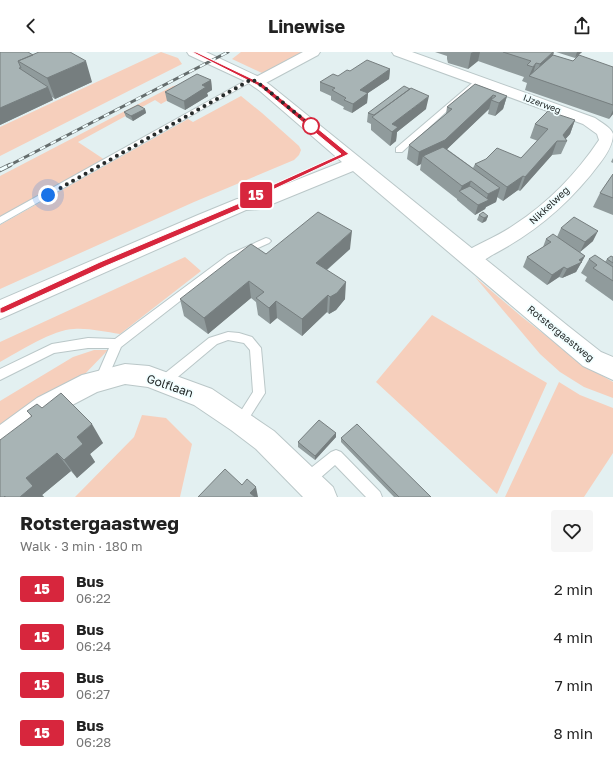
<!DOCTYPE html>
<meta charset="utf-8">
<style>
:root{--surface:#fff;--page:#f6f6f6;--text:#222;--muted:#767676}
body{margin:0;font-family:"Golos Text",sans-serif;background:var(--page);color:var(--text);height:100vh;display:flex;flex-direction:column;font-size:15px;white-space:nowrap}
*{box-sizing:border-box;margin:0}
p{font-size:13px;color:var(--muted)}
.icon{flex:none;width:22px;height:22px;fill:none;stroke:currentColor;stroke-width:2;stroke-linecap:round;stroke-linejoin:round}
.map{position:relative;height:445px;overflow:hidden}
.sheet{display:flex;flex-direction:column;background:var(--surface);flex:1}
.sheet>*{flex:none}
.badge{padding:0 8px;border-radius:3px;font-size:14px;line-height:26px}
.you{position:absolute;width:20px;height:20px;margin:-10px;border:3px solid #fff;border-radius:50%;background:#1a73e8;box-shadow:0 0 0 6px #1a73e833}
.map>.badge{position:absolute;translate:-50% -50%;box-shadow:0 0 0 2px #fff}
.round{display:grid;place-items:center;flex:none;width:42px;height:42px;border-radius:4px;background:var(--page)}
.summary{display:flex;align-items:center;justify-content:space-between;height:68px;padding:0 20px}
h1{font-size:19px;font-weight:700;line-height:30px}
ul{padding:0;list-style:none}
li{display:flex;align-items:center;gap:12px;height:48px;padding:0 20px}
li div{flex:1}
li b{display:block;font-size:15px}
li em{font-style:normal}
li .badge{min-width:44px;font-weight:700;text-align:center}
header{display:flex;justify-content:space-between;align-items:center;height:52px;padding:0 20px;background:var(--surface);font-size:18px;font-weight:700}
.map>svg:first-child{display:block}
</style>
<header><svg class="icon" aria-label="back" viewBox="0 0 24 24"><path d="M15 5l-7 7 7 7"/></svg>Linewise<svg class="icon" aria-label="share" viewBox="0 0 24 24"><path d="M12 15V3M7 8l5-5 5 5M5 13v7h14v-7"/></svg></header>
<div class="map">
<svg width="613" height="445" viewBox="0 0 613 445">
<rect width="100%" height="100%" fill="#e3f0f1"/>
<path fill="#f6cfbc" d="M161,0L178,6L182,12L0,104V75Z
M241,0H304L267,20L262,21L232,7Z
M179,33L182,40L161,52L155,48L78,90L105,108L0,166V124L173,34Z
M241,44L262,61L299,94L301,98L299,103L294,108L194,150L0,237V173L188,67L193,70Z
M185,205L201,219L120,282C105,280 89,276 74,277C54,277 18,300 0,310V290Z
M475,225L522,265L585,314L613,330V346L584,335L560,320L540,302Z
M432,263L547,331L497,442L376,330Z
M94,298H108L81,326L0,376V349L73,305Z
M559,330L580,343L613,356V401L584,445H505Z
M142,363L166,366L192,392L180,445H75L134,385Z"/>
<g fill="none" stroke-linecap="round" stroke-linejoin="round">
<g stroke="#bac7c8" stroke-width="2">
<path id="lane" d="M252,25L255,27L254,28L0,172V165Z
M477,27L479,28V30L402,100H396V96Z
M266,186L269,187L271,189L269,191L234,207L121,295L105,332L101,333L97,332L95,328L109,296H88L54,301L0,328V317L52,292L88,286L115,287L228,203Z
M228,280L239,281L252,285L261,296L265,341L244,374L240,376L236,374L234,370L253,340L250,298L244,291L228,288L217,292L167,334L163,335L159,334L157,330L159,326L209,286Z
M336,398L341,400L380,440L382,445H366L335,413L312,433L307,435L302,433L300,428L302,423L331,400Z"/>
</g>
<g stroke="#bac7c8" stroke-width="2">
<path id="street" d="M303,0H320L318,3L262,33L257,34L252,33L250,30L252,27Z
M392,0H412L595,66C600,70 611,75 613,82C613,93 606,103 600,111C571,150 536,180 494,202C487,206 479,212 472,213C469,213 466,212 463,211L460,206L463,201C480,191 498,184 514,173C548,151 577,121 599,88L597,82L583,72L394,3Z
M125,312L149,314L212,337L274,379L333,435L337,445H303L256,397L231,378L194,353L148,335L125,332L97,340L55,362L9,398L0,402V373L37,346L82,323Z"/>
</g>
<g stroke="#bac7c8" stroke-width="2">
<path id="secondary" d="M187,0H206L257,24L270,33L568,274L601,300L613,305V328L583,314L353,119L260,157L246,158L212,173L0,267V248L198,163L237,147L251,146L342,110L260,39L247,30L189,3Z"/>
</g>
<use href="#lane" fill="#fff" fill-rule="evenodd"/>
<use href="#street" fill="#fff" fill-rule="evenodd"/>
<use href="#secondary" fill="#fff" fill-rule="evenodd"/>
<g stroke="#656d6d" stroke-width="3">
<path id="rail-far1" d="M8,114L228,0"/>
</g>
<g stroke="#656d6d" stroke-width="4.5">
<path id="rail" d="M0,118L10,113"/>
</g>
<use href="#rail-far1" stroke="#f1feff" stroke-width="2" stroke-dasharray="6" stroke-linecap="butt"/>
<use href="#rail" stroke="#f1feff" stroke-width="3" stroke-dasharray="8" stroke-linecap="butt"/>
</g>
<path fill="#909b9c" d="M0,0L33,3L92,30L55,47L52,45L53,48L0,73Z
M435,0H554L553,3L573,9L613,15V62L609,67L525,38L527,31L522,29L524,25L478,9L468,17L448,11L447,7V4Z
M556,0H582L575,6Z
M390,17L389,27L368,41L367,51L352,61L343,57L344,55L331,48V44L320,39V30L338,24L350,19Z
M211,28L212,38L207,41L208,44L185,58L167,49L165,40Z
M475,32L507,44L503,57L495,64L488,62L489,57L447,97L473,116L475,112L521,106L538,89L530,86L535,72L575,68L570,82L565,87L567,89L561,102L552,103L520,139L518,138L503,149L497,145L496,150L486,155L485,157L475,163L457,148V147L420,118L421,112L417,114L407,107L409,93L446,62L447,55Z
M145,57L146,61L133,69L126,65L124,60Z
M426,57L397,80L396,89L390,94L371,78V72L367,70L368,61Z
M613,106V111L611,110Z
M613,122V163L593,155L600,141Z
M479,163L488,164L486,169L482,171L477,168Z
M561,176L593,189L580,200L585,204L576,220L562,226L559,225L547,233L523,215L527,205L543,195L546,187L557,185Z
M350,197L327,218L345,247L336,258L329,262L327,260L302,284L277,266L270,272L258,263L256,250L251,246L208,282L184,264L180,247L266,202Z
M613,205V249L585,229L587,225L581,221L589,207L605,210L607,207Z
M42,356L103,391L90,402L95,410L77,426L71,419L42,443L44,445H0L31,364L27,359Z
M336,381V385L315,408L298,395V390Z
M341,386L431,445H394L341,390Z"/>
<path fill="#767e7f" d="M473,0H480L478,9L468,17L471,1Z
M554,0L548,16L535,26L540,12Z
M577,0H582L575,6Z
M86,9L92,30L55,47L47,26Z
M536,11L532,25L529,24L533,15Z
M390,17L389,27L368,41L367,51L352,61L353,52L360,38Z
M211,28L212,38L207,41L208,44L185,58L184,49L202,33Z
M48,35L53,48L0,73V56Z
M493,43L489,57L442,102L423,104L421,112L417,114L419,100Z
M429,44L426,57L397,80L396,89L390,94L392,80V72Z
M507,44L503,57L495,64L499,51Z
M145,57L146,61L133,69L131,64Z
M613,58V62L609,67Z
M575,68L570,82L564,89L563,83Z
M557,89L552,103L520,139L525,125Z
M523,124L518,138L503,149L507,135Z
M471,129L467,143L460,139L462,134Z
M500,136L496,150L486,155L485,157L475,163L478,153L486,149L488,142Z
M488,164L486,169L482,171L484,166Z
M352,179L350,197L315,228L316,211Z
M598,179L593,189L580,200L585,190Z
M585,204L576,220L562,226L567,217Z
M564,215L559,225L547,233L552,223Z
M249,229L251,246L208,282L204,266Z
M346,230L345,247L336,258L329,262L330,245Z
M328,243L327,260L302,284V267Z
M276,249L277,266L270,272L269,256Z
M92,372L103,391L90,402L95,410L77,426L64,408L77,385Z
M336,381V385L315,408V404Z
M57,401L71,419L42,443L44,445H20L26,426Z
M256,435L258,445H251L250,441Z"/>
<path fill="#a8b4b5" stroke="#767e7f" d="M0,0H28L33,3L18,9L21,16H19L48,35L0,56Z
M39,0H70L86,9L47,26L18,9Z
M503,0H553L540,12L536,11L533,15L527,13L531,9Z
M553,3L573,9L579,3L613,15V53L529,24Z
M367,8L390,17L360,38L368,41L353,52L344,48L346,46L332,38L335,36L320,30L333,22L338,24L347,18L350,19Z
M197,22L211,28L202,33L206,35L184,49L165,40Z
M475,32L507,44L499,51L491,48L496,44L493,43L445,88L419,100L409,93L452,57L447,55Z
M404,34L410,37L374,63L368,61Z
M411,36L429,44L392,72L398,75L392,80L372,65Z
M138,53L145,57L131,64L124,60Z
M548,59L575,68L563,83L567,89H557L525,125L523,124L507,135L475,112L486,107L497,96L521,106L548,77L535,72Z
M443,95L500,136L488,142L471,129L462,134L423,104Z
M613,122V146L600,141Z
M470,134L489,148L478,153L459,139Z
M318,160L352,179L316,211L346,230L337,241L330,245L328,243L302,267L276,249L269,256L256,246L264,240L249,229L204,266L180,247L251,192L266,202Z
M483,160L488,164L484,166L479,163Z
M574,165L598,179L585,190L561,176Z
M553,182L585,204L579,208L582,210L567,217L564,215L552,223L527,205L551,190L546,187Z
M595,203L613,215V229L593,216L597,213L589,207Z
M611,204L613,205V211L607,207Z
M61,341L92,372L77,385L83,392L64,408L57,401L26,426L33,434L20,445H5V444L4,445H0V388L32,364L27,359L37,352L42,356Z
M319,368L336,381L315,404L298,390Z
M357,372L431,445H399L341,386Z
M225,417L242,433L247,427L256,435L250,441L255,445H198Z"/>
<path fill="#d7263d" stroke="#fff" d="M192,0H196L263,32L349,102L251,148L247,154L106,214L3,261H0V256L100,210L242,150L246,145L341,102L259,34Z"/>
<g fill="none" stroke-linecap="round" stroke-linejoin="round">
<path stroke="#262b2b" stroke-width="4" stroke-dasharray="0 7.2" d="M48,143L252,27L265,36L314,76L311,74"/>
</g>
<circle fill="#fff" stroke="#d7263d" stroke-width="2" cx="311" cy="74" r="8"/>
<g text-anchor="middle" stroke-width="3.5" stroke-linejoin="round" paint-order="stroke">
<g font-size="9" fill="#262b2b" stroke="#f1feff">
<text transform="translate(542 52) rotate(20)" y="3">IJzerweg</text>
</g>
<g font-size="10" fill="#262b2b" stroke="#f1feff">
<text transform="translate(549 153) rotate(-43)" y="4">Nikkelweg</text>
<text transform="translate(561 281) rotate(39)" y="4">Rotstergaastweg</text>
</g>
<g font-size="12" fill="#262b2b" stroke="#f1feff">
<text transform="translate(170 334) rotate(19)" y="4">Golflaan</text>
</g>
</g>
</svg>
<div class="you" style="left:48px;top:143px"></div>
<b class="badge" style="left:256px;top:143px;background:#d7263d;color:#fff">15</b>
</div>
<section class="sheet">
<div class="summary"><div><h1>Rotstergaastweg</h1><p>Walk · 3 min · 180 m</p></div><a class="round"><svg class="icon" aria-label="heart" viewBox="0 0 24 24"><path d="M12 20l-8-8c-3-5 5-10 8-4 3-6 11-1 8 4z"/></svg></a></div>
<ul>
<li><span class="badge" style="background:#d7263d;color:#fff">15</span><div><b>Bus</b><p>06:22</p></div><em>2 min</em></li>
<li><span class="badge" style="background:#d7263d;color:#fff">15</span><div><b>Bus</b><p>06:24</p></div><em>4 min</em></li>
<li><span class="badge" style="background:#d7263d;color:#fff">15</span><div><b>Bus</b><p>06:27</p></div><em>7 min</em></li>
<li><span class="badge" style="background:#d7263d;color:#fff">15</span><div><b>Bus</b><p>06:28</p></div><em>8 min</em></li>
</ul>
</section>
